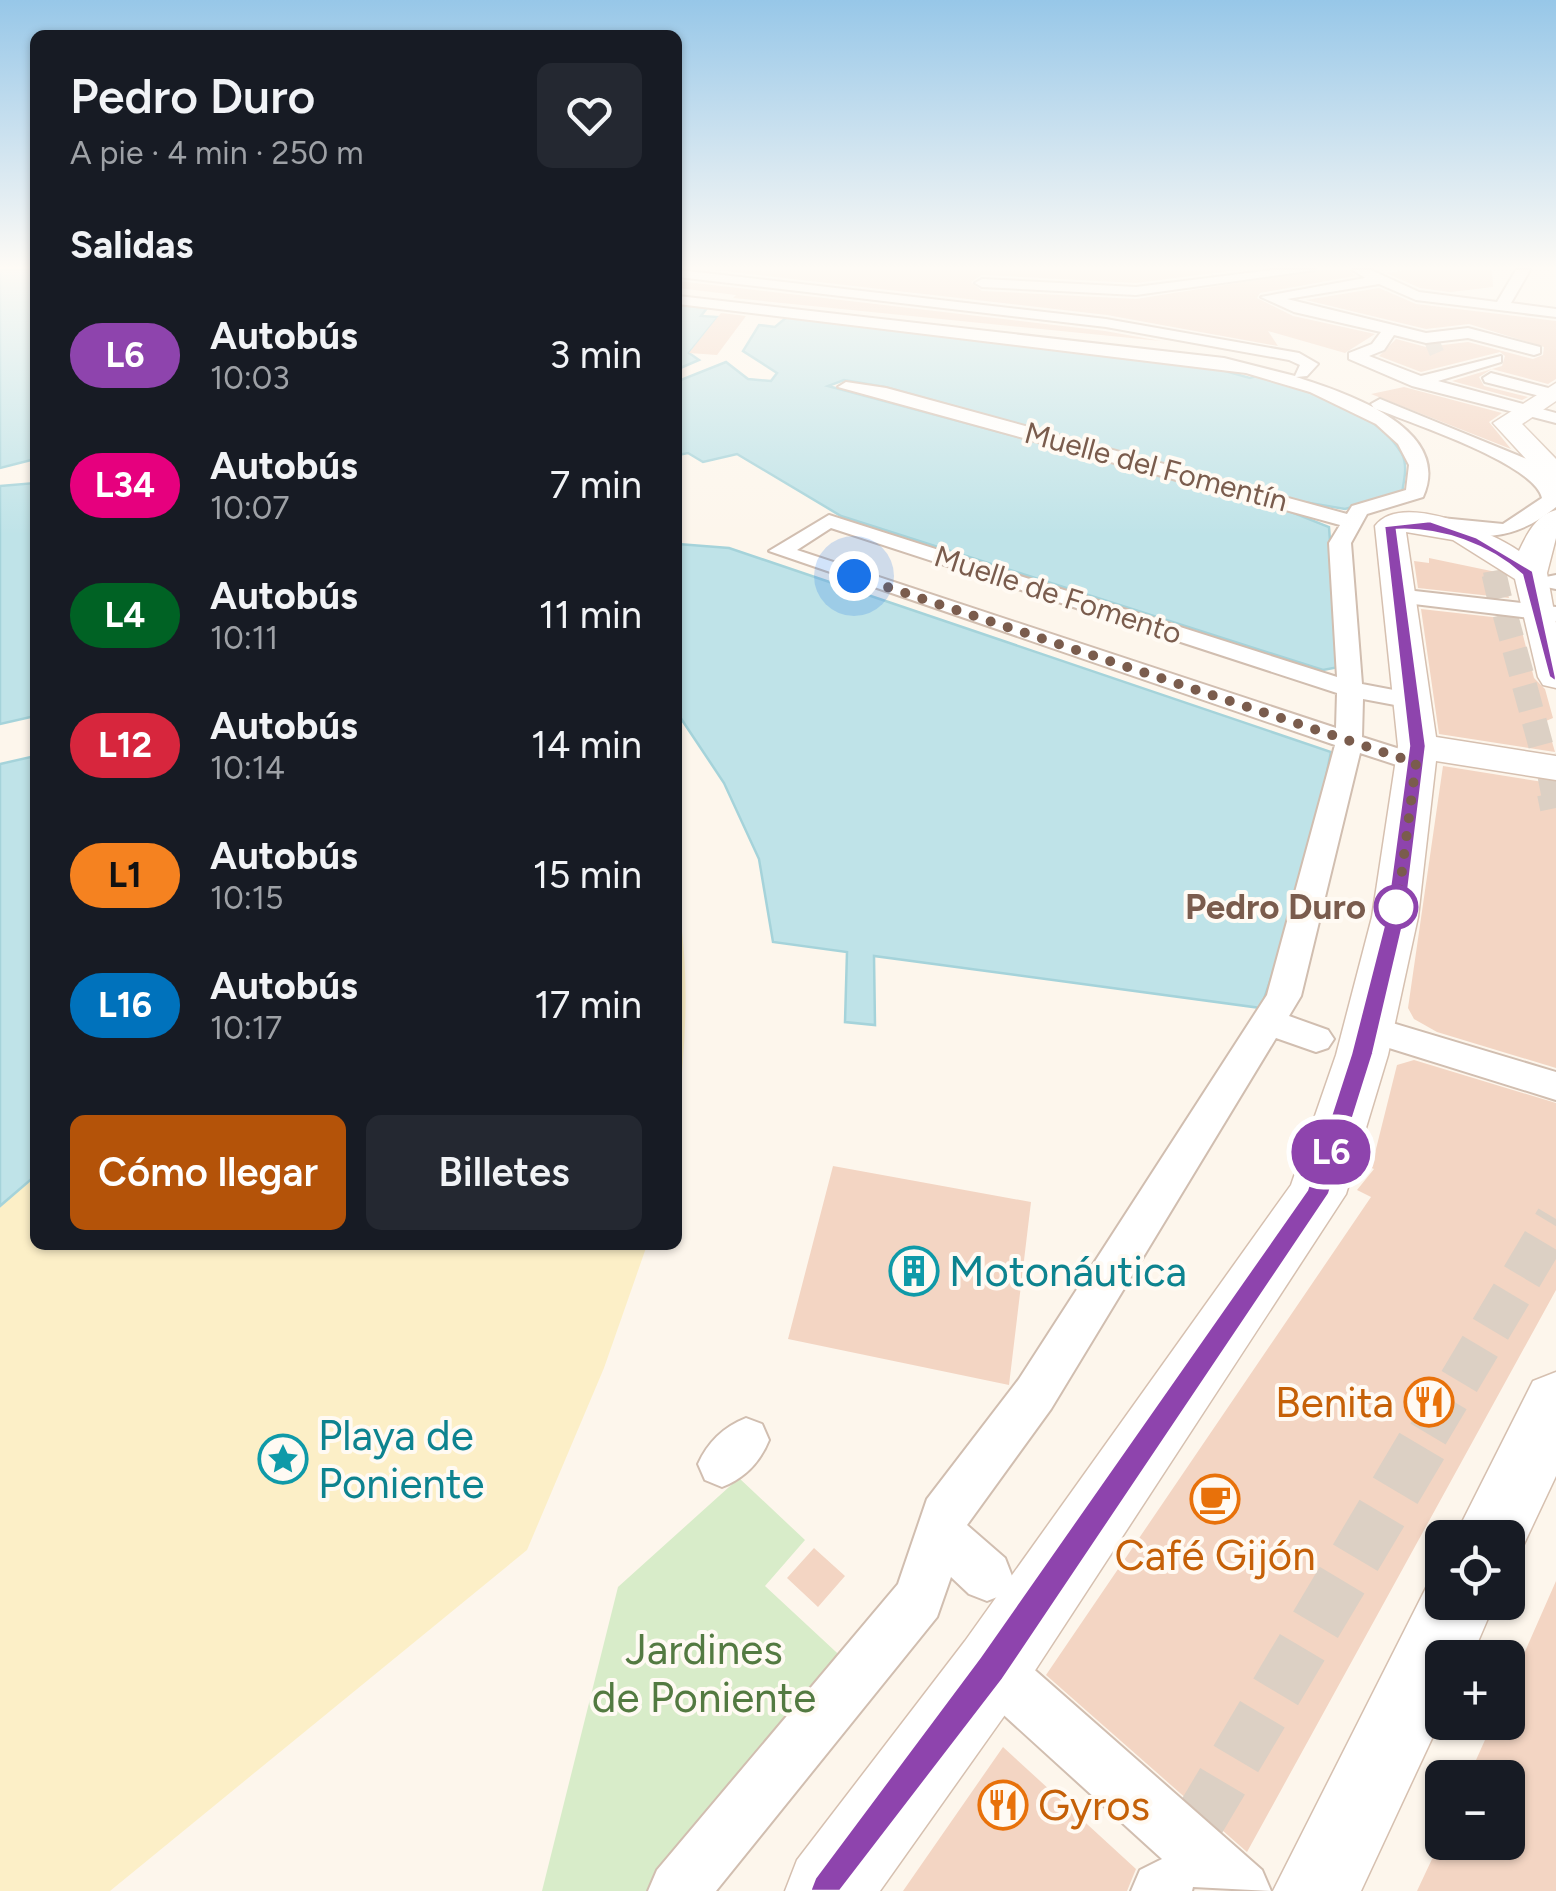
<!DOCTYPE html>
<html lang="es">
<meta charset="utf-8">
<style>
:root{--surface:#171b24;--page:#242831;--text:#f1f3f6;--muted:#9ea1a6;--accent:#b45309}
body{margin:0;font-family:Figtree,sans-serif;background:var(--page);color:var(--text);height:100vh;display:flex;flex-direction:column;font-size:38px;white-space:nowrap}
*{box-sizing:border-box;margin:0}
p{font-size:32px;color:var(--muted)}
.icon{flex:none;width:55px;height:55px;fill:none;stroke:currentColor;stroke-width:2;stroke-linecap:round;stroke-linejoin:round}
.map{position:relative;flex:1;overflow:hidden}
.drawer{position:absolute;left:30px;top:30px;width:652px;height:1220px;display:flex;flex-direction:column;background:var(--surface);border-radius:15px;box-shadow:0 2px 8px #0004}
.drawer>*{flex:none}
.badge{padding:0 20px;border-radius:32px;font-size:35px;line-height:65px}
.buttons{position:absolute;left:1425px;top:1520px;display:grid;gap:20px}
.buttons a{display:grid;place-items:center;width:100px;height:100px;border-radius:15px;background:var(--surface);box-shadow:0 2px 8px #0004;font-size:50px}
.you{position:absolute;width:50px;height:50px;margin:-25px;border:8px solid #fff;border-radius:50%;background:#1a73e8;box-shadow:0 0 0 15px #1a73e833}
.map>.badge{position:absolute;translate:-50% -50%;box-shadow:0 0 0 5px #fff}
h2{padding:0 40px;font-size:38px;line-height:90px}
.round{display:grid;place-items:center;flex:none;width:105px;height:105px;border-radius:15px;background:var(--page)}
.summary{display:flex;align-items:center;justify-content:space-between;height:170px;padding:0 40px}
h1{font-size:48px;font-weight:600;line-height:75px}
.action{display:flex;gap:20px;margin-top:auto;padding:20px 40px}
.action a{flex:1;height:115px;border-radius:15px;background:var(--accent);color:#fff;font-size:40px;font-weight:600;line-height:115px;text-align:center}
.action a+a{background:var(--page);color:var(--text)}
ul{padding:0;list-style:none}
li{display:flex;align-items:center;gap:30px;height:130px;padding:0 40px}
li div{flex:1}
li b{display:block;font-size:38px}
li em{font-style:normal}
li .badge{min-width:110px;font-weight:700;text-align:center}
.map>svg:first-child{display:block}
</style>
<div class="map">
<svg width="1556" height="1891" viewBox="0 0 1556 1891">
<rect width="100%" height="100%" fill="#fdf6ec"/>
<path fill="#d8ecc9" d="M739,1478L805,1540L765,1586L849,1664L659,1891H542L618,1587Z"/>
<path fill="#fcefc7" d="M678,903C690,972 686,1043 678,1112Z
M35,1176V1245H647L604,1368L527,1550L110,1891H0V1206Z"/>
<path fill="#bfe3e8" stroke="#a5d3da" stroke-width="2.5" d="M0,270H35V459L0,468Z
M678,305L707,308L701,316L718,317L689,353L699,360L678,369Z
M788,316L1200,364L1250,378L1259,375C1305,392 1375,407 1402,454C1408,466 1404,480 1402,493L1345,509L1292,500L885,387L844,380L828,386L1276,506L1329,527L1339,667L1323,670L841,516L737,454L703,462L688,453L678,455V381L726,362L748,379L771,381L777,373L743,351L759,325L775,327Z
M35,483V716L0,724V486Z
M678,544L729,548L1331,752L1307,871L1261,1008L874,956L875,1025L845,1022L847,952L773,942L759,859L724,783L678,714Z
M35,756V1176L0,1206V764Z"/>
<path fill="#f3d5c3" d="M715,270H1238L1136,283L982,275L971,282L982,291L1136,299L1319,270H1349L1355,276L1260,293L1257,298L1293,316L1375,334L1345,353L1268,331L1278,346L1107,315Z
M1406,270H1492L1493,287L1451,292L1457,293L1420,288L1386,273Z
M678,281L1105,331L1161,341L733,298L736,295L678,288Z
M1379,288L1416,304L1556,321V379L1548,384L1492,369L1479,377L1484,386L1528,397L1522,400L1452,381L1502,366L1505,356L1500,352L1421,372L1379,356L1396,339L1426,347L1468,342L1533,359L1543,355L1544,347L1469,324L1426,329L1306,300Z
M721,313L746,316L717,355L689,353Z
M1404,387L1502,413L1489,422L1511,449L1371,394Z
M1429,558L1496,572L1503,576L1509,598L1418,588L1414,561L1429,563Z
M1421,609L1519,620L1534,678L1545,689L1553,718L1546,721L1555,752L1439,734Z
M1443,766L1556,784V1068L1437,1032L1414,1019L1408,1008Z
M1414,1060L1556,1103V1290L1247,1852L1046,1675L1371,1197L1357,1190L1374,1169L1367,1166L1375,1153L1397,1065Z
M833,1166L1031,1202L1009,1385L788,1339Z
M814,1548L845,1576L818,1607L787,1578Z
M1556,1581V1891H1417L1440,1842H1508V1778H1468L1493,1722H1508V1690Z
M1003,1747L1136,1869L1127,1891H903Z"/>
<g fill="none" stroke-linecap="round" stroke-linejoin="round">
<path stroke="#dcd0c4" stroke-width="15" stroke-dasharray="15 8" stroke-linecap="butt" d="M1427,349L1446,341"/>
<path stroke="#dcd0c4" stroke-width="20" stroke-dasharray="20 10" stroke-linecap="butt" d="M1493,571L1494,577"/>
<path stroke="#dcd0c4" stroke-width="25" stroke-dasharray="25 12" stroke-linecap="butt" d="M1494,574L1500,600
M1505,614L1544,757
M1550,776L1554,796"/>
<path stroke="#dcd0c4" stroke-width="32" stroke-dasharray="32 16" stroke-linecap="butt" d="M1553,793L1556,808"/>
<path stroke="#dcd0c4" stroke-width="41" stroke-dasharray="41 20" stroke-linecap="butt" d="M1428,1434L1556,1219"/>
<path stroke="#dcd0c4" stroke-width="52" stroke-dasharray="52 26" stroke-linecap="butt" d="M1196,1826L1430,1432"/>
<g stroke="#d1beb0" stroke-width="4">
<path id="street" d="M678,270L1106,319L1299,353L1318,364L1307,376L1296,377C1344,392 1454,428 1423,497L1367,514L1351,543L1362,684L1420,695L1424,700L1411,708L1363,699L1362,737L1425,757L1429,763L1415,771L1360,753L1301,996L1289,1016L1328,1030L1334,1039L1328,1048L1316,1052L1276,1038L1051,1409L967,1525L1005,1558L1012,1576L1005,1594L987,1601L969,1594L951,1577L937,1617L716,1891H648L657,1870L898,1584L927,1499L1019,1379L1267,995L1335,745L769,551L829,515L1337,677L1329,543L1340,525L838,387L846,382L886,388L1347,514L1352,506L1406,490L1409,465L1398,444L1376,424L1310,392L1246,373L678,304V296L1224,358L1295,376L1300,365L1289,360L1106,327L678,277ZM831,528L1337,693L1336,728L797,550Z
M1272,270H1315L1136,295L982,287L975,283L982,279L1136,287Z
M1353,270H1371L1419,292L1497,302L1516,270H1530L1511,303L1556,309V317L1416,300L1379,284L1287,299L1426,333L1468,328L1540,347V353L1534,355L1468,338L1426,343L1394,335L1384,350L1369,356L1421,376L1501,356V362L1438,381L1556,413V423L1412,386L1349,359V353L1372,344L1381,332L1294,312L1261,297L1365,278Z
M1491,373L1556,390V400L1485,382L1483,378Z
M1380,399L1556,471V507C1512,543 1478,540 1424,527L1421,523L1431,517L1503,524L1542,498C1534,463 1410,423 1374,408L1371,404Z
M1556,575V589L1546,587V577Z
M1397,589L1556,607V621L1389,601V591Z
M1369,1016L1556,1072V1100L1357,1038L1352,1029L1357,1020Z
M746,1418L762,1424L769,1440C760,1462 745,1478 722,1487L705,1480L698,1464C708,1442 723,1427 746,1418Z
M992,1642L1011,1649L1262,1870L1271,1891L1193,1887L1192,1891H1131L1140,1870L1162,1859L973,1687L966,1668L973,1649Z"/>
</g>
<g stroke="#d6c0b0" stroke-width="3">
<path id="secondary" d="M1556,383V401L1522,424L1556,459V483L1546,481L1493,423Z
M1556,510V538L1547,573L1556,623V688L1543,685L1538,677L1515,579L1453,540L1406,532L1436,737L1556,756V780L1436,761L1418,917L1388,1055L1346,1194L1019,1695L880,1891H785L797,1860L965,1641L1291,1185L1336,1055L1372,917L1398,746L1375,526C1401,491 1491,532 1519,551C1527,534 1536,515 1556,510Z
M1556,1372V1476L1515,1563L1508,1567V1538H1454L1533,1381Z
M1442,1571V1602H1495L1471,1658H1442V1717L1361,1891H1273L1432,1576Z"/>
</g>
<use href="#street" fill="#fff" fill-rule="evenodd"/>
<use href="#secondary" fill="#fff" fill-rule="evenodd"/>
</g>
<linearGradient id="sky" x2="0" y2="1"><stop stop-color="#97c7e8"/><stop offset="0.5" stop-color="#fefbf6"/><stop offset="1" stop-color="#fefbf6" stop-opacity="0"/></linearGradient>
<rect width="1556" height="535" fill="url(#sky)"/>
<path fill="#8e44ad" stroke="#fff" stroke-width="2.5" d="M1430,521L1476,537L1533,571L1556,677V682L1549,677L1522,575C1489,545 1441,528 1397,530L1426,746L1405,917L1373,1054L1329,1194L1003,1679L840,1891H810L815,1878L980,1657L1307,1190L1351,1054L1386,917L1409,746L1384,526Z"/>
<g fill="none" stroke-linecap="round" stroke-linejoin="round">
<path stroke="#7a5c4d" stroke-width="10" stroke-dasharray="0 18" d="M854,576L1416,763L1396,917V907"/>
</g>
<defs>
<g id="building-ring" transform="scale(2.5)"><circle r="9.5" fill="#fffaf3" stroke="#0f9aa8" stroke-width="1.5"/><path d="M-4-6H4V6H1V3H-1V6H-4ZM-2.5-4.3h1.7v1.8h-1.7ZM.8-4.3h1.7v1.8H.8ZM-2.5-1h1.7V.8h-1.7ZM.8-1h1.7V.8H.8Z" fill="#0f9aa8"/></g>
<g id="restaurant-ring" transform="scale(2.5)"><circle r="9.5" fill="#fffaf3" stroke="#e8710a" stroke-width="1.5"/><path d="M-5-6h1v4h1v-4h1v4h1v-4h1v5L-1.5 .5V6h-2V.5L-5-1ZM5-6V6H3V1.5H1.5Q1.5-4 5-6Z" fill="#e8710a"/></g>
<g id="sight-ring" transform="scale(2.5)"><circle r="9.5" fill="#fffaf3" stroke="#0f9aa8" stroke-width="1.5"/><path d="M0-6L1.8-2.2L6-1.7L2.9 1.2L3.7 5.4L0 3.3L-3.7 5.4L-2.9 1.2L-6-1.7L-1.8-2.2Z" fill="#0f9aa8"/></g>
<g id="cafe-ring" transform="scale(2.5)"><circle r="9.5" fill="#fffaf3" stroke="#e8710a" stroke-width="1.5"/><path d="M-5.5-4.5H6V0H3Q3 3.5 0 3.5H-2.5Q-5.5 3.5-5.5 0ZM3-3.2v2h1.7v-2ZM-6 4.5H4V6H-6Z" fill="#e8710a"/></g>
</defs>
<g fill-rule="evenodd">
<use href="#building-ring" x="914" y="1271"/>
<use href="#restaurant-ring" x="1429" y="1402"/>
<use href="#sight-ring" x="283" y="1459"/>
<use href="#cafe-ring" x="1215" y="1499"/>
<use href="#restaurant-ring" x="1003" y="1805"/>
</g>
<circle fill="#fff" stroke="#8e44ad" stroke-width="5" cx="1396" cy="907" r="20"/>
<g text-anchor="middle" stroke-width="8" stroke-linejoin="round" paint-order="stroke">
<g font-size="30" fill="#7a5c4d" stroke="#fffaf3">
<text transform="translate(1156 467) rotate(15)" y="10">Muelle del Fomentín</text>
<text transform="translate(1058 595) rotate(18)" y="10">Muelle de Fomento</text>
</g>
<g font-size="35" font-weight="bold" fill="#7a5c4d" stroke="#fffaf3" text-anchor="end">
<text x="1366" y="919">Pedro Duro</text>
</g>
<g font-size="42" fill="#0d838f" stroke="#fffaf3" text-anchor="start">
<text x="949" y="1286">Motonáutica</text>
<text x="318" y="1450">Playa de<tspan x="318" dy="48">Poniente</tspan></text>
</g>
<g font-size="42" fill="#c56008" stroke="#fffaf3" text-anchor="end">
<text x="1394" y="1417">Benita</text>
<text x="1215" y="1570" text-anchor="middle">Café Gijón</text>
<text x="1038" y="1820" text-anchor="start">Gyros</text>
</g>
<g font-size="42" fill="#537a41" stroke="#fffaf3">
<text x="704" y="1664">Jardines<tspan x="704" dy="48">de Poniente</tspan></text>
</g>
</g>
</svg>
<div class="buttons">
<a><svg class="icon" aria-label="locate" viewBox="0 0 24 24"><circle cx="12" cy="12" r="6"/><path d="M12 2v4M12 18v4M2 12h4M18 12h4"/></svg></a>
<a>+</a>
<a>−</a>
</div>
<div class="you" style="left:854px;top:576px"></div>
<b class="badge" style="left:1331px;top:1152px;background:#8e44ad;color:#fff">L6</b>
<section class="drawer">
<div class="summary"><div><h1>Pedro Duro</h1><p>A pie · 4 min · 250 m</p></div><a class="round"><svg class="icon" aria-label="heart" viewBox="0 0 24 24"><path d="M12 20l-8-8c-3-5 5-10 8-4 3-6 11-1 8 4z"/></svg></a></div>
<h2>Salidas</h2>
<ul>
<li><span class="badge" style="background:#8e44ad;color:#fff">L6</span><div><b>Autobús</b><p>10:03</p></div><em>3 min</em></li>
<li><span class="badge" style="background:#e6007e;color:#fff">L34</span><div><b>Autobús</b><p>10:07</p></div><em>7 min</em></li>
<li><span class="badge" style="background:#006224;color:#fff">L4</span><div><b>Autobús</b><p>10:11</p></div><em>11 min</em></li>
<li><span class="badge" style="background:#d7263d;color:#fff">L12</span><div><b>Autobús</b><p>10:14</p></div><em>14 min</em></li>
<li><span class="badge" style="background:#f58220;color:#111">L1</span><div><b>Autobús</b><p>10:15</p></div><em>15 min</em></li>
<li><span class="badge" style="background:#0072bc;color:#fff">L16</span><div><b>Autobús</b><p>10:17</p></div><em>17 min</em></li>
</ul>
<div class="action"><a>Cómo llegar</a><a>Billetes</a></div>
</section>
</div>
